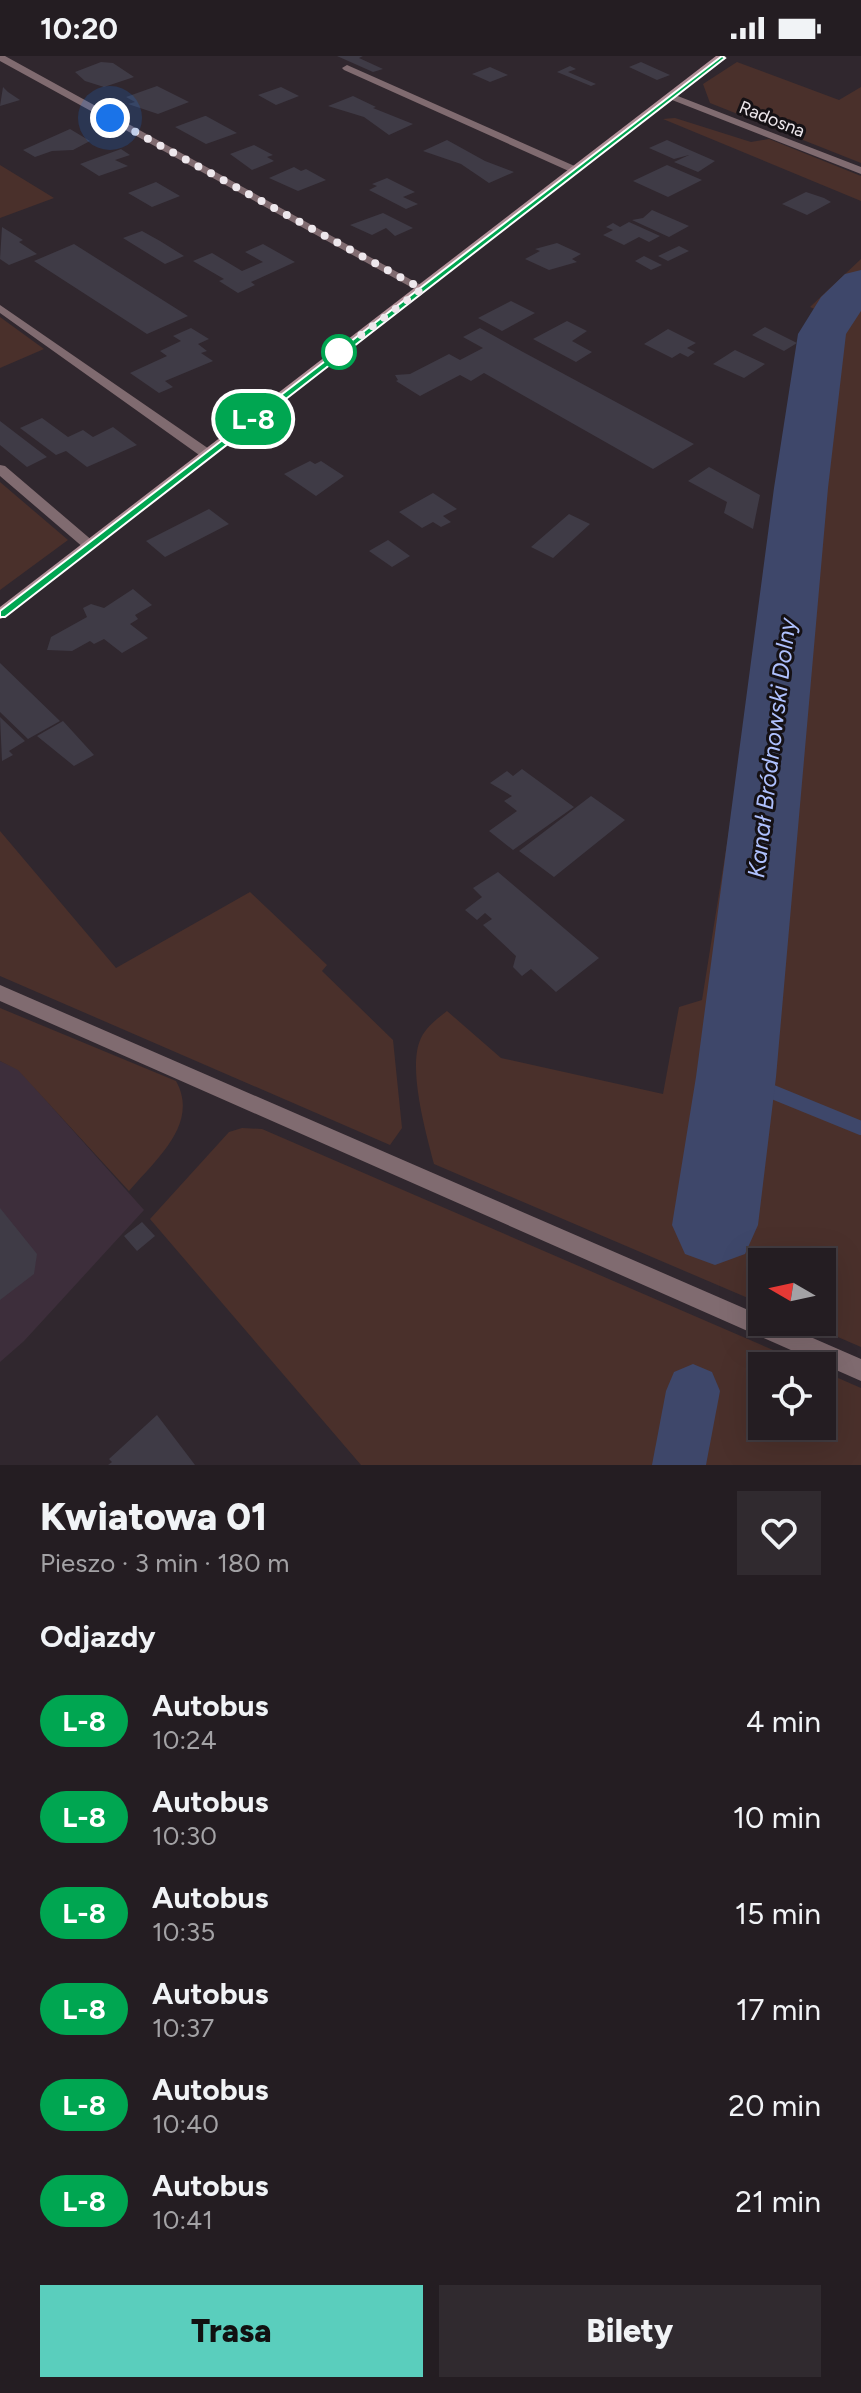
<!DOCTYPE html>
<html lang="pl">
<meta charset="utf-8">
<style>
:root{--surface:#241d22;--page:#302a2f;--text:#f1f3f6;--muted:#a3a2a5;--line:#413b40;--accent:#5acebd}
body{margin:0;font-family:Figtree,sans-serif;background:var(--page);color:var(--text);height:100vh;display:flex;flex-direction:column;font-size:30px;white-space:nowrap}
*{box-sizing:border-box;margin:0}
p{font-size:26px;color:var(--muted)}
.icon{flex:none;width:44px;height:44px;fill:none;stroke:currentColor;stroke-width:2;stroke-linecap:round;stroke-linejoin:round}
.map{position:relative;height:1409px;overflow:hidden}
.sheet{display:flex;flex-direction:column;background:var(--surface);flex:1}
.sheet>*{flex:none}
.badge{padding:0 16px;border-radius:26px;font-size:28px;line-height:52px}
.needle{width:52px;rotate:279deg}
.tools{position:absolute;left:748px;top:1192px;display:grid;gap:16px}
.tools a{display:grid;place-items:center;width:88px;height:88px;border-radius:0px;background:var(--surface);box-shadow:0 8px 32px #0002,0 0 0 2px var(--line);font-size:40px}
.you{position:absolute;width:40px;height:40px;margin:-20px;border:6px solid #fff;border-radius:50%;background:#1a73e8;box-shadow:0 0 0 12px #1a73e833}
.map>.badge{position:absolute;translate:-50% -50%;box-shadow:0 0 0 4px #fff}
h2{padding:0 40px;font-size:30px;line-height:72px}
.round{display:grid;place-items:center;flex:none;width:84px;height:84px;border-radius:0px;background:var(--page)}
.head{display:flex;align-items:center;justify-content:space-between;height:136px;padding:0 40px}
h1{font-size:38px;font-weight:800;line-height:60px}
.primary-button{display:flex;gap:16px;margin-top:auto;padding:16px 40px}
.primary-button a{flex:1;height:92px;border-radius:0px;background:var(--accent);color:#111;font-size:32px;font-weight:800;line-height:92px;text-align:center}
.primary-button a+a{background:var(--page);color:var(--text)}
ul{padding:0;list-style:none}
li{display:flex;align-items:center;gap:24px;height:96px;padding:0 40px}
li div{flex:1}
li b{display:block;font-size:30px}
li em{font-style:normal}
li .badge{min-width:88px;font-weight:700;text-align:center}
.status{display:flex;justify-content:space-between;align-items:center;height:56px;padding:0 40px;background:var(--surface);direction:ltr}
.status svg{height:22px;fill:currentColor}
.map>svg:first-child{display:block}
</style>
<div class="status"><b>10:20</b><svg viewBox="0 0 49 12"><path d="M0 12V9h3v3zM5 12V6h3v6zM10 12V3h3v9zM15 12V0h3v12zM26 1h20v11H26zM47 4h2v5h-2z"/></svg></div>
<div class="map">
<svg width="861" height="1409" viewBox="0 0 861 1409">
<rect width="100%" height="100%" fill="#30272e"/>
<path fill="#3d2e3b" d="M0,1005L18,1013L144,1154L24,1285L0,1306Z"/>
<path fill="#4a302b" d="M737,6L839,44L861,31V107L710,47L703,28Z
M675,62L751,86L769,83L861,120V145L663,63Z
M0,109L54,142L0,162Z
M861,203V1291L803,1266H822V1206H762V1248L434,1108C426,1077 407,1011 421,982C427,970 437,963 447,955L501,1002L663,1038L679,951L702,944L810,267L821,256L810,251Z
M0,261L44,293L0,312Z
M0,426L68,484L0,534Z
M0,775L116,912L250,836L327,909L322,915L393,984L402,1072L390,1089L0,920Z
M0,952L176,1025C200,1068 155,1104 129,1135L18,1014L0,1005Z
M242,1072L262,1073L810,1310H762V1370H822V1315L861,1332V1409H361L150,1163L229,1076Z"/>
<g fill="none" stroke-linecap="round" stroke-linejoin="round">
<path stroke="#3e476a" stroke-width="14" d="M736,1021L861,1072"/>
<path fill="#3e476a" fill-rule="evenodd" d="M693,1308L712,1316L720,1335L706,1409H652L666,1335L674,1316Z"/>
<path fill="#3e476a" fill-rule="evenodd" d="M861,214V255L846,278L828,432L776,1021L758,1169L745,1198L715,1209L685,1198L672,1169L696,1021L774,432L798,278L821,241L845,218Z"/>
</g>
<path fill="#3f3b46" d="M337,0H363L359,2L383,13L373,16Z
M101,6L113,7L134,21L104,31L85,25L75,16Z
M641,6L670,19L657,24L629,11Z
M570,10L576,13L568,16L596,28L591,30L557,16Z
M490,11L508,19L490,26L472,18Z
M157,30L189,46L158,58L128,48L135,46L126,41Z
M3,31L8,36L20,44L0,50Z
M281,31L299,40L276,49L258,39Z
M353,40L376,51L373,52L413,68L389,79L364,61L328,50Z
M205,60H206L237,77L206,88L175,71Z
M70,73L90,85L73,94L52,95L35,101L23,94Z
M447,84L485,105L514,116L489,127L461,108L423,95Z
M667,84L692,95L715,105L698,116L674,106L689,99L674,103L649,92Z
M254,89L273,99L267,101L274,105L252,114L230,98Z
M121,93L130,99L115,104L128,110L99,120L80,108Z
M667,109L702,124L668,141L633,125Z
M294,111L301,115L306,113L326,124L298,135L269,122Z
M387,122L415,136L403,141L418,148L406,153L369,134L377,130L372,128Z
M156,126L180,140L152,151L128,137Z
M806,136L824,142L831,146L807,159L782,148Z
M652,154L689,170L669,181L632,164L643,162Z
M383,157L413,172L395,180L386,172L372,179L350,169Z
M629,166L660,180L649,186L639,181L624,189L603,179L613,174L606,171L613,167L620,171Z
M2,171L23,184L19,186L37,198L9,209L0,203Z
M142,175L160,185L184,200L165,208L123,182Z
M557,187L581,198L572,203L577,206L549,214L525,203L540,195L535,193Z
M74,188L188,260L147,278L34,205Z
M263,188L295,206L251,226L255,229L238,237L219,225L224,223L193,205L212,197L242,215L263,206L245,196Z
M679,190L689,195L668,205L658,200Z
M644,200L662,209L651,214L635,205Z
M511,245L535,257L502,275L478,262Z
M567,265L587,275L572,285L592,296L576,306L533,283Z
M765,271L797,287L784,295L752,279Z
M191,272L209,283L198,288L207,295L201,297L213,305L165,325L173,331L159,337L130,317L167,300L160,295L181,285L173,280Z
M480,272L523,296L694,388L653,413L484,317L471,325L460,319L420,340L396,325L398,324L395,319L410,318L449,298L460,304L483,292L463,281Z
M668,273L696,287L687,292L695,296L688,301L680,297L672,302L644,288Z
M735,294L765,308L744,322L713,308Z
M42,362L68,381L83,374L93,381L113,371L137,389L87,411L66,395L56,399L20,372Z
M0,365L47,401L27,411L0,389Z
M310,405L315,408L321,405L344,420L316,440L284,418Z
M709,411L760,439L753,473L724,457L727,446L688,425Z
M433,437L457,453L443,460L451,466L441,471L433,466L422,472L399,456Z
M209,453L229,468L165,501L146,485Z
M569,458L590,468L553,502L531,491Z
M388,484L410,500L392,511L369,495Z
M133,533L152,549L135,559L138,563L130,568L148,582L122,597L104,583L94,588L90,585L72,595L47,594L51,581L87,561L83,552L91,548L104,552Z
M0,607L60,665L28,683L0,656Z
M0,661L25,685L9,695L13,699L2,705Z
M63,665L94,699L74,710L37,680Z
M522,713L574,751L513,794L489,775L517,755L504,745L512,740L490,727L507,715L513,720Z
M591,740L625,764L554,821L519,795Z
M498,816L599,902L556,936L531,913L522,920L513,911L516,900L483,869L492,863L485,857L477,864L465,854L482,841L473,832Z
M0,1152L37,1198L34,1218L0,1244Z
M142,1166L155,1180L137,1195L124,1180Z
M157,1359L195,1409H108L112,1406L109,1403Z"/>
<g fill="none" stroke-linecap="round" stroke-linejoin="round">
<path fill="#806b70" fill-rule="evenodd" d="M347,9L579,112L580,114L571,116L344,14L342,12Z
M0,249L212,395V401H202L0,257Z
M0,409L5,410L94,486L96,489L94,492H84L0,420Z"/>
<path fill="#806b70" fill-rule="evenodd" d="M0,0H5L428,233L418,235L0,5Z
M670,37L861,111V118L667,42L665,40Z
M0,929L762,1260V1266H776L861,1303V1325L0,945Z"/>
<path fill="#b19098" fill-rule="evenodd" d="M716,0H726L5,561L0,563V551Z"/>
</g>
<path fill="#00a651" stroke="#fff" stroke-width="2" d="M722,0L725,2L5,561H0V555Z"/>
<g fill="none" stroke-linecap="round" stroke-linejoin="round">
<path stroke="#ede7ec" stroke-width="8" stroke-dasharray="0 14.4" d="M110,62L422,233L339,296"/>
</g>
<circle fill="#fff" stroke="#00a651" stroke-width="4" cx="339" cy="296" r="16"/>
<g text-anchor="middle" stroke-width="6" stroke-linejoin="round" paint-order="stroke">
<g font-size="18" fill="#ede7ec" stroke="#151115">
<text transform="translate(772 63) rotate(22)" y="6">Radosna</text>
</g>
<g font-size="24" font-style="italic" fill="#afc1fe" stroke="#151115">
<text transform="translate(772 692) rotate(-83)" y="8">Kanał Bródnowski Dolny</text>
</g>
</g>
</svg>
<div class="tools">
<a><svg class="needle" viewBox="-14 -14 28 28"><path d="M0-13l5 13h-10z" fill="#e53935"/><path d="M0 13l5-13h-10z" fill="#a3a2a5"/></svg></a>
<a><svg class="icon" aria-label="locate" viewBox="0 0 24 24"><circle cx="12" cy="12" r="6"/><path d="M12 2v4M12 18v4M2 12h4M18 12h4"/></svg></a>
</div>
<div class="you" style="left:110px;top:62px"></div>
<b class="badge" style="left:253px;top:363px;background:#00a651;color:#fff">L-8</b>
</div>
<section class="sheet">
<div class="head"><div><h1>Kwiatowa 01</h1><p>Pieszo · 3 min · 180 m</p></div><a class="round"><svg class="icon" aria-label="heart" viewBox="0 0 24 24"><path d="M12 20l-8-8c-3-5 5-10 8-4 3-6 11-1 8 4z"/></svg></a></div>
<h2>Odjazdy</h2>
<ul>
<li><span class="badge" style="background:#00a651;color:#fff">L-8</span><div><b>Autobus</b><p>10:24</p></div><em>4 min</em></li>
<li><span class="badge" style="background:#00a651;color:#fff">L-8</span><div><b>Autobus</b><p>10:30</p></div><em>10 min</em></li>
<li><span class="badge" style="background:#00a651;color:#fff">L-8</span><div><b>Autobus</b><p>10:35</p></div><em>15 min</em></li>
<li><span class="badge" style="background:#00a651;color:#fff">L-8</span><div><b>Autobus</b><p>10:37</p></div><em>17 min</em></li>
<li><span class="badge" style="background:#00a651;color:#fff">L-8</span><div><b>Autobus</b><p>10:40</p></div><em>20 min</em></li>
<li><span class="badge" style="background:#00a651;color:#fff">L-8</span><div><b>Autobus</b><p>10:41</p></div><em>21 min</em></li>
</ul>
<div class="primary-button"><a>Trasa</a><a>Bilety</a></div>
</section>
